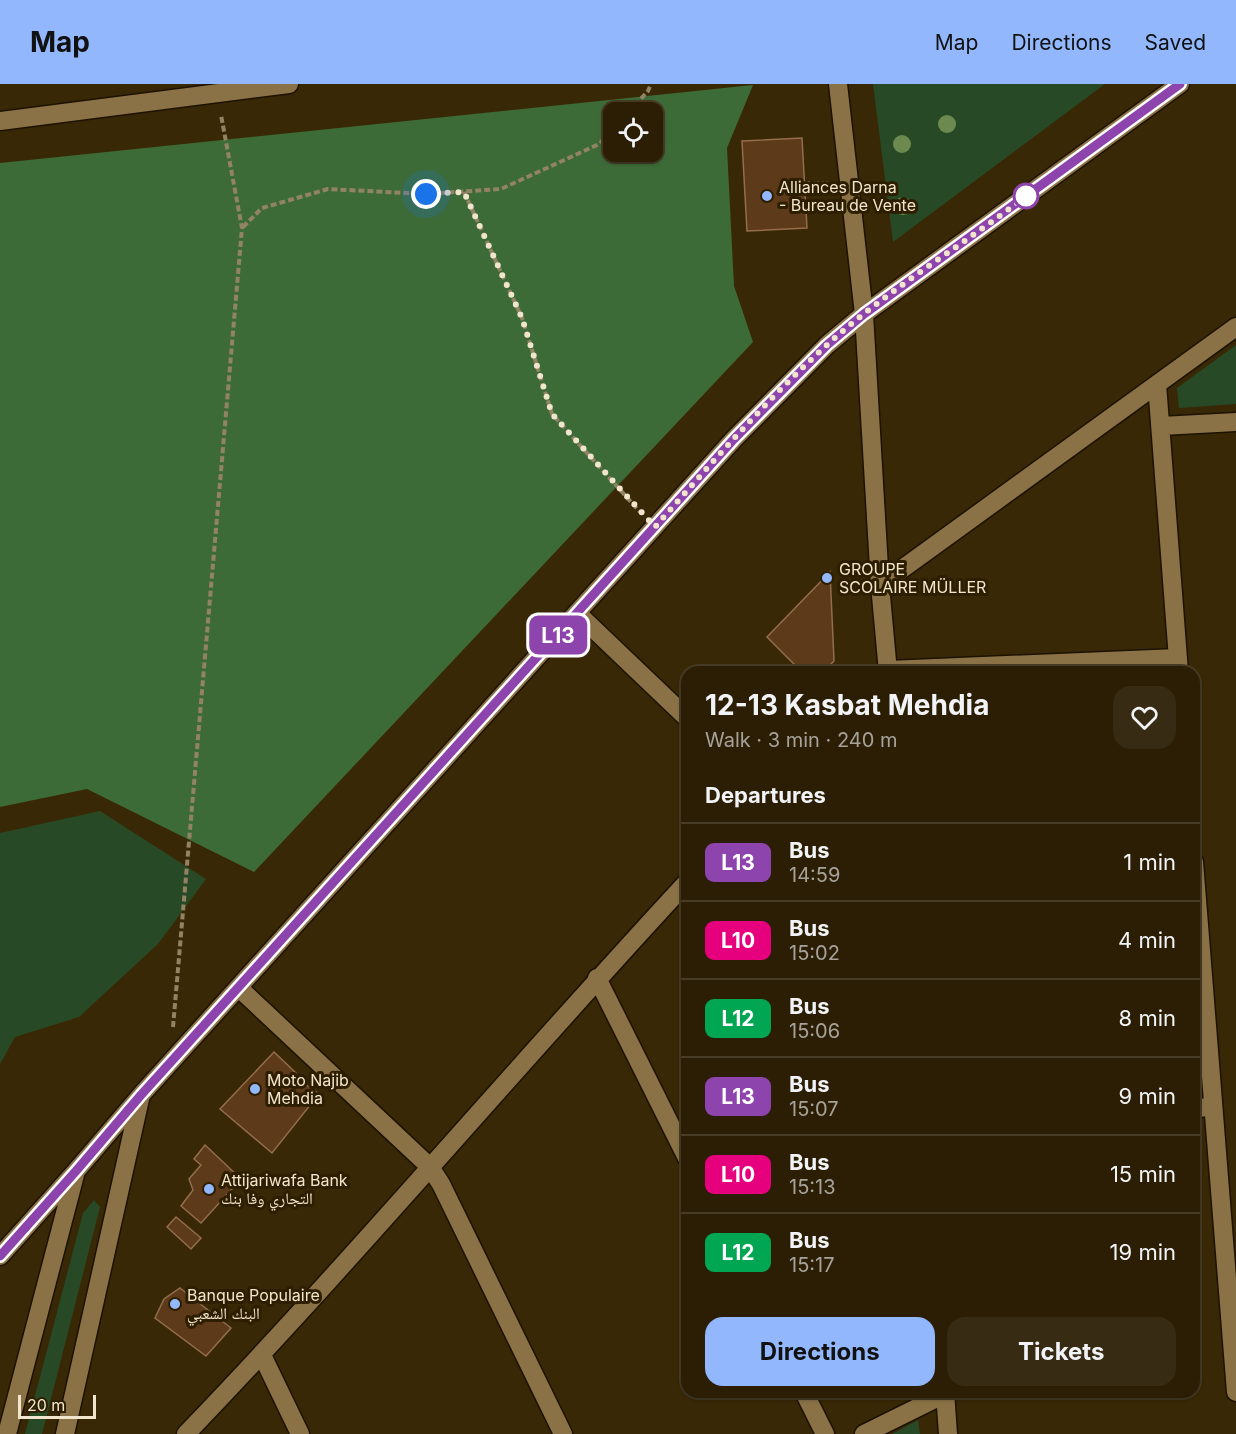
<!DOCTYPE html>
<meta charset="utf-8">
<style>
:root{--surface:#2b1e04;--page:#372b13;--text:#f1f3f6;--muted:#a6a29a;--line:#473c26;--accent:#92b7fd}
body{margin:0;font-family:Inter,"Noto Naskh Arabic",sans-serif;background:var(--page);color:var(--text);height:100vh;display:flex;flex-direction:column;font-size:22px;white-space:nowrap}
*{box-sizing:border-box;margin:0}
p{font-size:20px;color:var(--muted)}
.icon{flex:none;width:33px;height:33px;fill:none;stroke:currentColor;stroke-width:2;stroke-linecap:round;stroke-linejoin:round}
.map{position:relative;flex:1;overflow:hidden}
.panel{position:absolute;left:681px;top:582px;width:519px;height:732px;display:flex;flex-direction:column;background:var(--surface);border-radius:18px;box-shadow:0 2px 4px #0004,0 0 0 2px var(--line)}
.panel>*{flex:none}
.badge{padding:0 12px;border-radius:9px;font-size:21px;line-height:39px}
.buttons{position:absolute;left:603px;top:18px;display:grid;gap:12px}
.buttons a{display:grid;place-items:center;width:60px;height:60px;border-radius:12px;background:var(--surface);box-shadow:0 2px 4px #0004,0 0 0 2px var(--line);font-size:30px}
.scale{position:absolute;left:18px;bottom:15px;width:78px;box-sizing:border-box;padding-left:6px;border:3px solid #f2e5ce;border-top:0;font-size:16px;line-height:21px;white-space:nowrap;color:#f2e5ce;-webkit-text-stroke:4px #2e1e00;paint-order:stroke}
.you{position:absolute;width:30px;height:30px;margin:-15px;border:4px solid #fff;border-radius:50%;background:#1a73e8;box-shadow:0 0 0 9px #1a73e833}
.map>.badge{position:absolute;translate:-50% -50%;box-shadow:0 0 0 3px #fff}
h2{padding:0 24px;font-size:22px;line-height:54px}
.round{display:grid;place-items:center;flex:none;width:63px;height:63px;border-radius:18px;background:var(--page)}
.overview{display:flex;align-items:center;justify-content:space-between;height:102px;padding:0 24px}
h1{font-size:28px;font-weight:700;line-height:45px}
.primary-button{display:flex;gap:12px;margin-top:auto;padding:12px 24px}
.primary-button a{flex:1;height:69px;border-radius:18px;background:var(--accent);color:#111;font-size:24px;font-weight:700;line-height:69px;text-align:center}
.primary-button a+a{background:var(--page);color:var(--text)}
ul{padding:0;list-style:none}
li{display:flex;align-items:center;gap:18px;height:78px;padding:0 24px;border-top:2px solid var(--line)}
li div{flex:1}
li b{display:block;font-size:22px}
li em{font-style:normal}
li .badge{min-width:66px;font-weight:700;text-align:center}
header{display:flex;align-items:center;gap:36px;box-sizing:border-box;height:84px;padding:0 30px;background:var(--accent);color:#111}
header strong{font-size:28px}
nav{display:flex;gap:33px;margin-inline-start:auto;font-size:21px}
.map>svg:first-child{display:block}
</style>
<header>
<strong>Map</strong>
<nav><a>Map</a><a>Directions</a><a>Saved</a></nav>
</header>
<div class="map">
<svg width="1236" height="1350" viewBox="0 0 1236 1350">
<rect width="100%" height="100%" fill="#392805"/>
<path fill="#284925" d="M873,0H1105L893,158Z
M1236,261V320L1179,324L1177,304Z
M100,727L206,795L158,860L79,933L15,953L0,980V749Z
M94,1116L100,1123L42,1350H25L83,1129Z
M918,1336L920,1350H892Z"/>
<path fill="#3d6b38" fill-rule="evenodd" d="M753,1L727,64L734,202L753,258L254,788L87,705L0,723V79ZM614,28H652V68H614Z"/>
<path fill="#5d3a19" stroke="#936d4c" stroke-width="1.5" d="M802,54L807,144L747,147L742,57Z
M830,488L834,577L823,588H802L767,553Z
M274,968L296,989L295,993L319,1010L272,1069L220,1025Z
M205,1061L241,1095L201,1139L181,1122L193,1106L189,1095L201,1081L194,1075Z
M176,1133L201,1154L191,1165L167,1143Z
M180,1204L231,1244L206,1272L155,1234L164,1215Z"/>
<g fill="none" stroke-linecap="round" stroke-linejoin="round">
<g stroke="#1d1200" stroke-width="21">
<path id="minor" d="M838,0L864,230
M1157,300L1179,588
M1161,342L1236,338
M880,501L1236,243
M577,529L687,634
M886,588L888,586L1178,574
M1194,778L1236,1308
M597,894L687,1074
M239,904L430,1083L441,1100L563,1350
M1194,1024L1213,1023
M262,1271L300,1350
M804,1308L825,1350
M186,1350C358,1171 518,980 687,798
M864,1350L945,1310"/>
</g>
<g stroke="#1d1200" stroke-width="21">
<path id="tertiary" d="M0,37L289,0
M864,230L880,501L888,588
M0,1172L76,1087L141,1011L734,355L827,261L864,230L1180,0
M945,1308L948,1350
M7,1350L75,1091
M65,1350L140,1015"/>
</g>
<path stroke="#928365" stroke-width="4" stroke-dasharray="6 3" stroke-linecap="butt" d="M629,28L648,7L651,0
M804,99H828
M464,108L522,234L552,330L640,428
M243,143L262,124L328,105L426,110L501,105L599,60L614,45
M173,943L242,144L221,31"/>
<use href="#minor" stroke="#8a7246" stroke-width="18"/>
<use href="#tertiary" stroke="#8a7246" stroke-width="18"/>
</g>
<g fill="#6c8950">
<circle cx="947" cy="40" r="9"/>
<circle cx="902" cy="60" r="9"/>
<circle cx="903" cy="122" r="9"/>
</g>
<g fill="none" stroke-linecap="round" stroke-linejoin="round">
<g stroke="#fff" stroke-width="14">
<path id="line" d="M0,1172L76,1087L141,1011L734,355L827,261L864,230L1180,0"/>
</g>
<use href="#line" stroke="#8e44ad" stroke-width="9"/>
<path stroke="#f2e5ce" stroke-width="6" stroke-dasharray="0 10.8" d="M426,110L464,108L522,234L552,330L655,443C710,381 765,317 827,261C887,206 965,160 1026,112"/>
</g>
<g fill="#92b7fd" stroke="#2e1e00" stroke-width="2">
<circle cx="767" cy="112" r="6"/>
<circle cx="827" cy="494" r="6"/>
<circle cx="255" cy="1005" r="6"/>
<circle cx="209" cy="1105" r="6"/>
<circle cx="175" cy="1220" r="6"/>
</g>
<circle fill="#fff" stroke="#8e44ad" stroke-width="3" cx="1026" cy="112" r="12"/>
<g text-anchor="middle" stroke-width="6" stroke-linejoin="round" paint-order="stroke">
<g font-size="16" fill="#f2e5ce" stroke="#2e1e00" text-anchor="start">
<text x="779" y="109">Alliances Darna<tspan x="779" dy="18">- Bureau de Vente</tspan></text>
<text x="839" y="491">GROUPE<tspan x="839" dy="18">SCOLAIRE MÜLLER</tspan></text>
<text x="267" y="1002">Moto Najib<tspan x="267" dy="18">Mehdia</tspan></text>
<text x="221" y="1102">Attijariwafa Bank<tspan x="221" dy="18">التجاري وفا بنك</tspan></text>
<text x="187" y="1217">Banque Populaire<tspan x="187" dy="18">البنك الشعبي</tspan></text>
</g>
</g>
</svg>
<div class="buttons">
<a><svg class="icon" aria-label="locate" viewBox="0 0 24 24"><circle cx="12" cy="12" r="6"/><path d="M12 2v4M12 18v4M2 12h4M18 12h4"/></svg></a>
</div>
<div class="scale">20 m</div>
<div class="you" style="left:426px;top:110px"></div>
<b class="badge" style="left:558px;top:551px;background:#8e44ad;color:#fff">L13</b>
<section class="panel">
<div class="overview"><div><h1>12-13 Kasbat Mehdia</h1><p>Walk · 3 min · 240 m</p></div><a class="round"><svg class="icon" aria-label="heart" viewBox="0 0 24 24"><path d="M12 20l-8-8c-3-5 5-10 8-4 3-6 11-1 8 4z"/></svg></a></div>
<h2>Departures</h2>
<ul>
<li><span class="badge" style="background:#8e44ad;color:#fff">L13</span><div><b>Bus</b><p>14:59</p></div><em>1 min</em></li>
<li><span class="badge" style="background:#e6007e;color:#fff">L10</span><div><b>Bus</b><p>15:02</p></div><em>4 min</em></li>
<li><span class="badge" style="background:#00a651;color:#fff">L12</span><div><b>Bus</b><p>15:06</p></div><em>8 min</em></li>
<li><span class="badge" style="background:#8e44ad;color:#fff">L13</span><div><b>Bus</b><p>15:07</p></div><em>9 min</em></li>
<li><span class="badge" style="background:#e6007e;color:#fff">L10</span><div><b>Bus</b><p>15:13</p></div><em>15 min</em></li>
<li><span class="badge" style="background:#00a651;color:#fff">L12</span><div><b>Bus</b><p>15:17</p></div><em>19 min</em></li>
</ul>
<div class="primary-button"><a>Directions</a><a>Tickets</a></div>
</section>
</div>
